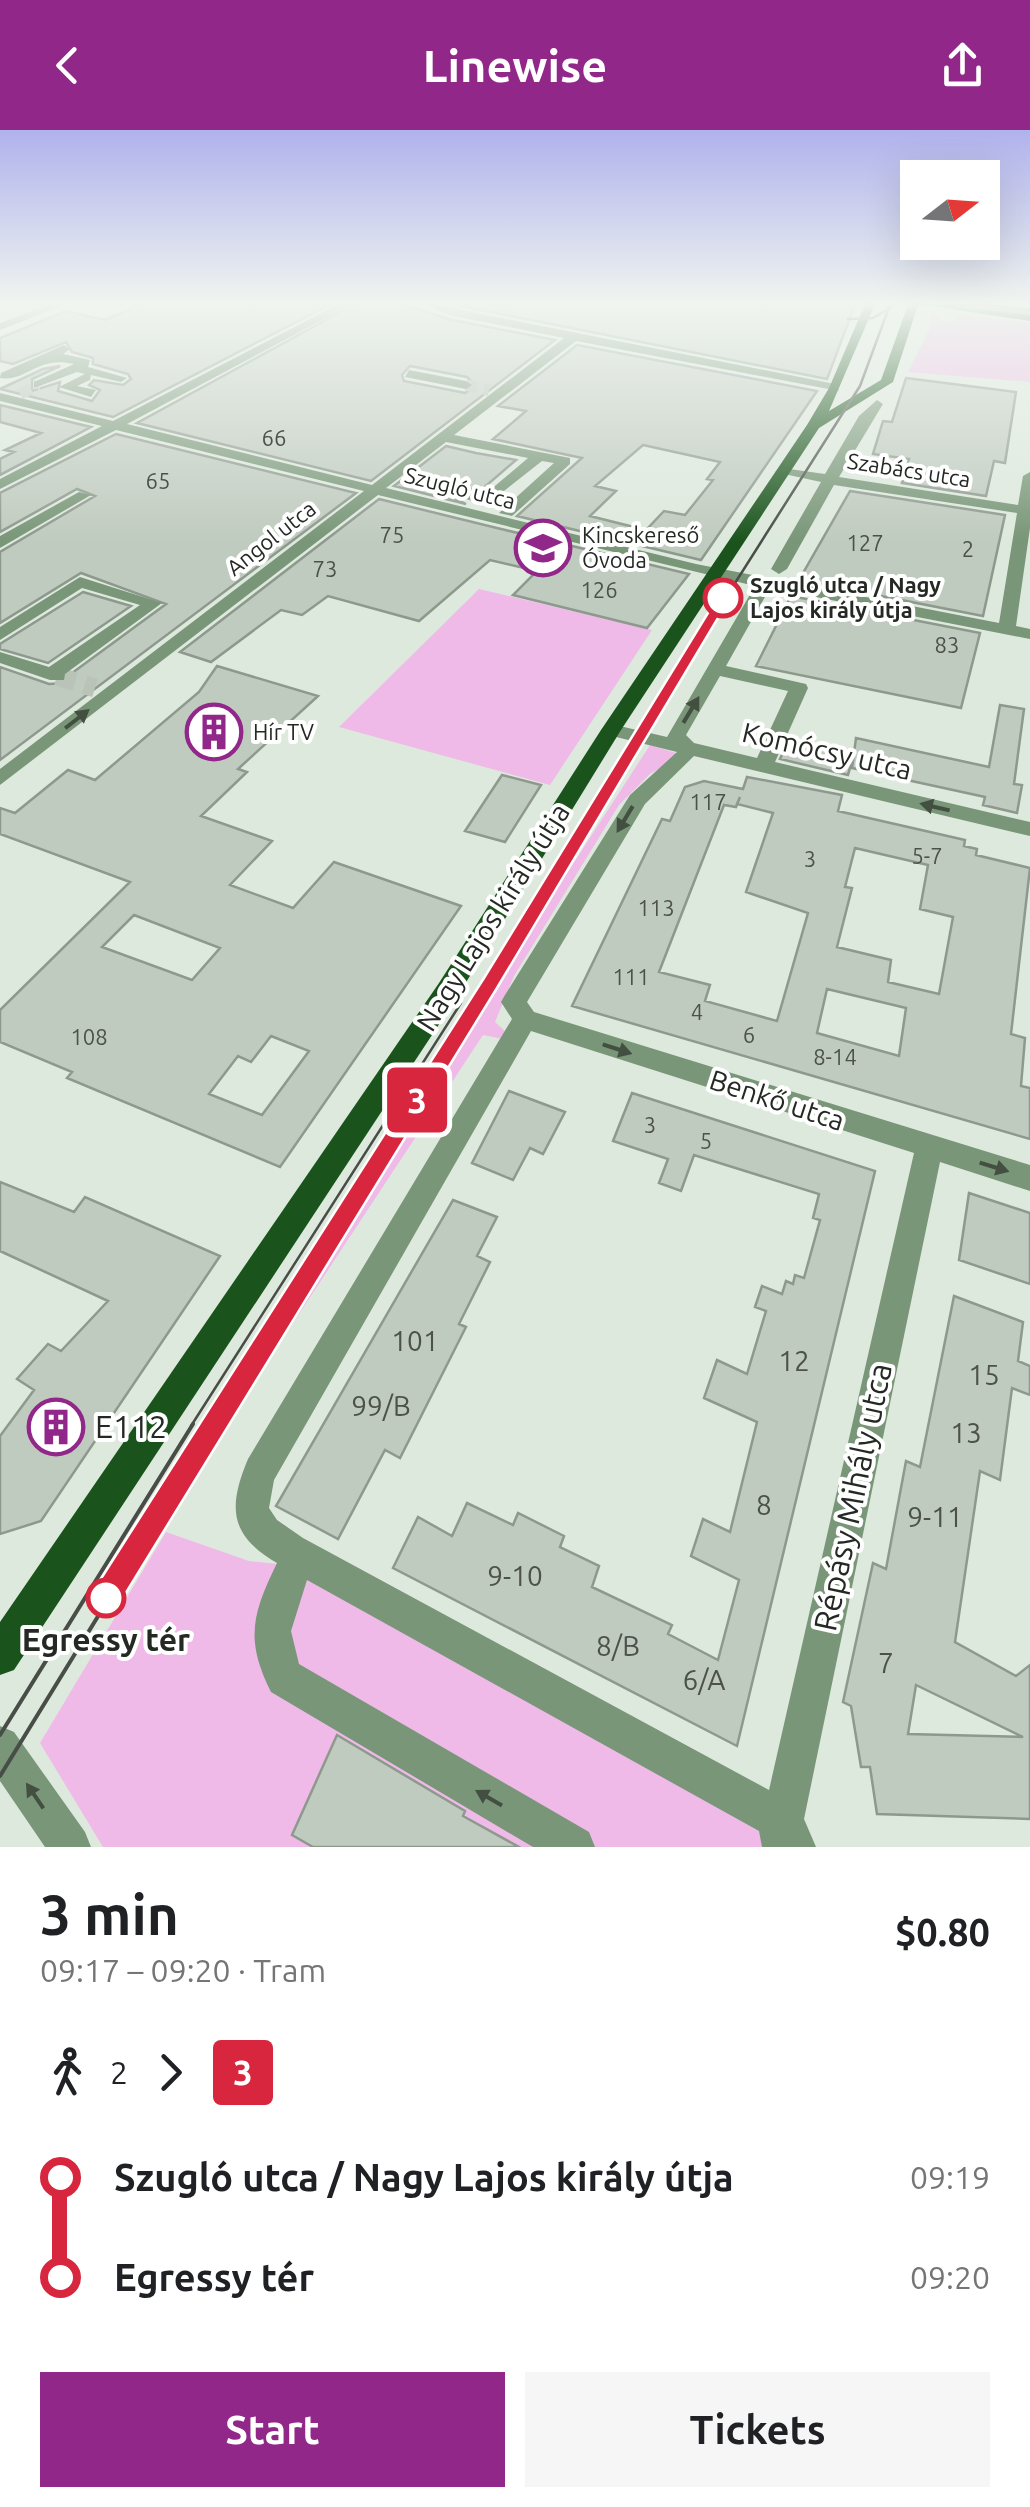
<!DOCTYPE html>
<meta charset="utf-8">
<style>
:root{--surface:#fff;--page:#f6f6f6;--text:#202124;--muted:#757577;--accent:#92278a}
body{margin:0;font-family:Ubuntu,sans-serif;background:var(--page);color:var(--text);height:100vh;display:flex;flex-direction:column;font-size:38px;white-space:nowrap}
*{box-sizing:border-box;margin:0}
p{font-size:32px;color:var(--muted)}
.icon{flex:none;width:55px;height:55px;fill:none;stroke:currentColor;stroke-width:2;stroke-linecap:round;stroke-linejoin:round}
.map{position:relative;height:1717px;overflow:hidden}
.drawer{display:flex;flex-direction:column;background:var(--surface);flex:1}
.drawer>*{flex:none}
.badge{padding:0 20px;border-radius:8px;font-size:35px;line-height:65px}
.needle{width:65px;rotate:73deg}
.controls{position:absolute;left:900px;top:30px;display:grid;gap:20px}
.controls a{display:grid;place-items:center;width:100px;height:100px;border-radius:0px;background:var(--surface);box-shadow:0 10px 40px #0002;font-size:50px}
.map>.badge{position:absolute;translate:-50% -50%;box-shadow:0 0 0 5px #fff}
.legs{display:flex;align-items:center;gap:15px;height:110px;padding:0 40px;font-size:32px}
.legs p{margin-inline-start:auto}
.headline{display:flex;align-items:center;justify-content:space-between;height:170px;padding:0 40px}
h1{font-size:55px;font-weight:700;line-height:75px}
.button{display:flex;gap:20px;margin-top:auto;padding:20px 40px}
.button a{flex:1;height:115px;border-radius:0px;background:var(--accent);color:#fff;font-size:40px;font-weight:700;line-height:115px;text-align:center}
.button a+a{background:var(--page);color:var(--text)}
ul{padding:0 40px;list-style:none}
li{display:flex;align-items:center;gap:35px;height:100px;font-size:38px}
li i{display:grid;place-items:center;width:15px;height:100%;margin:0 12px;background:currentColor}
li i::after{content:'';width:25px;height:25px;margin:-12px;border:8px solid;border-radius:50%;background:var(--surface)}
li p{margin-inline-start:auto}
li:first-child i{background:linear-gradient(#0000 50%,currentColor 0)}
li:last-child i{background:linear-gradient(currentColor 50%,#0000 0)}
header{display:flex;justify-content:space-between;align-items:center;height:130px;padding:0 40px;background:var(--accent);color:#fff;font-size:45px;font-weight:700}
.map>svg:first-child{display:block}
</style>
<header><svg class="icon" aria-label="back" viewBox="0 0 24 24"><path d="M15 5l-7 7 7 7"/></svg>Linewise<svg class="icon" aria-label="share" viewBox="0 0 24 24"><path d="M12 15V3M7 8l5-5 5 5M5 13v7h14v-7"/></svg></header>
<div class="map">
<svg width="1030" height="1717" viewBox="0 0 1030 1717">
<rect width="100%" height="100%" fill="#dee9dd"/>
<path fill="#efbae8" d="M936,185L940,191L950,192L961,185L1030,193V252L908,242L930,198V186Z
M479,459L652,500L550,655L339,597Z
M650,615L676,623L678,628L650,644L619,675L514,846L495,892L506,902L503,909L483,905L173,1375L492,859Z
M166,1402L249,1431L324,1439L751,1674L776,1717H103L40,1613Z"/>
<path fill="#c0cbbf" stroke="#8e998e" stroke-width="2.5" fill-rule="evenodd" d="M137,172H335L113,287L0,259L43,239L60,236L32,249V261L60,252L58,261L92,271L100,260L89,255L94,250L123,255L131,249L128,244L93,234V228L72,222L66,212L13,234L0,231V208L66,181L105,190L136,177Z
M359,172H398L448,189L555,210L371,351L137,293ZM410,236L467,247L476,256L465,263L404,251L402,245Z
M469,172H856L827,249L461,176Z
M577,215L817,261L701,430L517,386L582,328L493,309L526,281L498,276ZM643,315L720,332L707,349L713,350L685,385L664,381L646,400L590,386L616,361L595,356Z
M906,248L1016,262L1005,333L994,331L986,366L902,353L909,329L873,324L883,291L892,292Z
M0,275L91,297L0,345V329L14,322L5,320L41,303L0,292Z
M116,304L356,363L0,630V537L49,554L66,553L68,546L166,474L81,443L0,493V422L95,366L77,359L0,402V363Z
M446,316L476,323L516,330L480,361L457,356L445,363L466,374L394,356Z
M850,361L1005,385L983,486L799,450Z
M379,369L497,398L689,444L647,498L513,465L537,441L490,430L419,491L328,466L302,485L281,480L211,532L180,522Z
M83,462L131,476L48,533L0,519V514Z
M791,466L980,503L961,578L756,536Z
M217,536L318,566L238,639L247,642L201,686L272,711L230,755L293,778L334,732L461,776L280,1037L67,948L72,942L0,912V880L130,752L0,704V678L15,683L68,640L95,650L199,562ZM134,785L220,818L192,850L102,817ZM271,906L309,921L262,985L209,964L238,926L251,932Z
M1000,575L1024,579L1014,654L1022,655L1017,683L983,675L985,667L852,638L856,608L989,637Z
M789,610L854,624L848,645L780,629Z
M502,645L541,655L505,712L465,701Z
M747,647L842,665L838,681L965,710L964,716L977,719L976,725L1030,738L1011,904L1025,908L1021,956L1030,958V1009L572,876L662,689L670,691L685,657L704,651L743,659ZM740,667L737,674L773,683L746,762L808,783L777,891L705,871L710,855L659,842L724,675L736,677ZM855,718L928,735L920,779L953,787L939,864L888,852L891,830L837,817L852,758L845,757ZM827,859L906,878L899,926L817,903Z
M509,961L565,982L543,1024L530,1018L513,1050L472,1033Z
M632,963L875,1041L737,1616L393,1438L418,1387L452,1406L467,1373L513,1395L518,1383L564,1406L560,1417L599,1436L592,1457L672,1495L668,1504L718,1530L739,1450L691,1426L703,1389L730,1402L757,1292L704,1268L717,1230L747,1244L766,1181L755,1177L762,1156L782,1164L786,1151L793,1154L795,1145L804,1148L820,1090L813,1088L819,1064L694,1025L681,1061L659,1053L668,1029L613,1011Z
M0,1052L74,1082L85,1067L220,1126L41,1391L0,1404V1306L34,1260L17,1249L48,1214L61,1221L108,1171L0,1121Z
M969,1063L1030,1083V1154L959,1130Z
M453,1070L497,1087L477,1126L490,1132L459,1194L466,1197L400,1328L385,1320L338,1409L276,1376Z
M954,1166L1023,1192L1018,1231L1030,1236V1265L1012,1258L1000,1350L980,1341L955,1512L1016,1546L1030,1535V1689L877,1684L870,1637H861L851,1576L843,1572L873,1433L886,1439L906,1331L920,1337ZM916,1555L1023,1607L908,1604Z
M337,1605L465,1681L463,1686L519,1717H313L292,1705Z"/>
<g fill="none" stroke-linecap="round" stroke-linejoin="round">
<path stroke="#b9c3b8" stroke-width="12" stroke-dasharray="12 6" stroke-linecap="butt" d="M466,255L489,260
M20,264L38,255"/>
<path stroke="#b9c3b8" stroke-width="19" stroke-dasharray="19 10" stroke-linecap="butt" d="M57,546L95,558"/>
<path fill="#799678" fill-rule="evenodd" d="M57,172H71L0,200V193Z
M343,172H356L127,294L372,355L564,208L449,185L421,172L835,254L839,261L576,211L454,305L570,328V334L512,386L499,383L554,333L542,331L486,375L449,364L456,360L483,366L528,328L446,312L386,358L696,434L999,493L1017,383L834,355L787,439L779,444L771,439L821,352L775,342L782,338L825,344L859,286L877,270L883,274L839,347L1018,375L1023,346L1030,342V398L1016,496L1030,499V509L770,458L726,536L806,554L808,558L775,632L1030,692V706L694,626L645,674L527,872L534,882L1030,1035V1061L940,1032L804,1689L816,1717H762L759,1701L307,1450L291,1501L299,1534L589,1702L595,1717H533L271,1562C245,1510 252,1484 277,1433C229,1405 228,1377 248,1329L512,889L501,872L505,865L630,665L677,622L604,604L601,600L611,594L667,607L755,456L378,365L0,655V639L364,361L116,300L0,359V349L102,296L0,271V263L113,291ZM720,546L788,561L757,628L694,613L686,605ZM531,901L914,1023L769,1660L303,1408L277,1390L269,1378L274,1350Z
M944,172L1030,179V185L949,175Z
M64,215L70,219L63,224L90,230L88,237L127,248L121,252L91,245L90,250L77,256L96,260L91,267L59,257L85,244L77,242L34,258V252L74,234C37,225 27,252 0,248L1,243Z
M409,240L466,251L472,255L466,259L405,247Z
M79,362L91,365L0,418V406Z
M80,447L162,473L65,544L64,550H50L0,533V522L49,537L140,475L82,458L0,510V497Z
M0,1596L14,1602L85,1702L91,1717H45L0,1651Z"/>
<path fill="#1a541c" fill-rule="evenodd" d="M866,172H876L829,281L881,250L909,172H919L893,252L819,298L621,600L457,867L14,1540L0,1545V1492L439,853L601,600L807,295L829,258Z
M920,172L1030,185V191L925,175Z"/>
<path stroke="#484d47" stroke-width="2.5" d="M969,172L1030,180
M848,189L873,188L895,175
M191,1296L461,873
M215,1296L643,598L860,256L891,172"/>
<path stroke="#484d47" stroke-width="4" d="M0,1605L193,1294
M0,1646L216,1294"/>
</g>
<defs><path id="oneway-solid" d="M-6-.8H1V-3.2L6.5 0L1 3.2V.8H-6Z" transform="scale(2.5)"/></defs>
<g fill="#424f41">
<use href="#oneway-solid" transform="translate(691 580) rotate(-59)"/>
<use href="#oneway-solid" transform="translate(77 589) rotate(-38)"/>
<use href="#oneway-solid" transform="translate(935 677) rotate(-167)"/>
<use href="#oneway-solid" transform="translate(625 689) rotate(121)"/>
<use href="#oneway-solid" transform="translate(617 919) rotate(18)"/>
<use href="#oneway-solid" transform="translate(994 1037) rotate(17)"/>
<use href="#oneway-solid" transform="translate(35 1666) rotate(-124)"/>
<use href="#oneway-solid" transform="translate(489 1668) rotate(-150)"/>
</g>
<linearGradient id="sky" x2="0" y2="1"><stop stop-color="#b0b2ec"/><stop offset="0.42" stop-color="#f0f5f0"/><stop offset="1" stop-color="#f0f5f0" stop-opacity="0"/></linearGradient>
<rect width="1030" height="412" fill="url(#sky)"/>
<path fill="#d7263d" stroke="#fff" stroke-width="2.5" d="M719,465L730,468L497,858L116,1479L106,1483L95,1479L91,1468L95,1458L484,848Z"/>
<defs>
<g id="school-ring" transform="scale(2.875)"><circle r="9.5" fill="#fff" stroke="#92278a" stroke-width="1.5"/><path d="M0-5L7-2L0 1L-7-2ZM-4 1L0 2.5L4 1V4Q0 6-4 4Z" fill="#92278a"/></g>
<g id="building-ring" transform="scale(2.875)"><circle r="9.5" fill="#fff" stroke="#92278a" stroke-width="1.5"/><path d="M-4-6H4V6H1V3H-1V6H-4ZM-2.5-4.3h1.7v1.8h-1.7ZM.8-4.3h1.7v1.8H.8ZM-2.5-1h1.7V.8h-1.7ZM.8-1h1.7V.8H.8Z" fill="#92278a"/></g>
</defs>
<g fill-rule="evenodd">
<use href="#school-ring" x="543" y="418"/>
<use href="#building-ring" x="214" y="602"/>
<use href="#building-ring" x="56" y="1297"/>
</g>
<g fill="#fff" stroke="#d7263d" stroke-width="5">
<circle cx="723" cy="468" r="18"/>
<circle cx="106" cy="1468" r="18"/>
</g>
<g text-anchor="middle" stroke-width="8" stroke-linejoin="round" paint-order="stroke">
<g font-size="22" fill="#4c524b">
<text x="274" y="316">66</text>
<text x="158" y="359">65</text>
<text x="392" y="413">75</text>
<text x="865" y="421">127</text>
<text x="968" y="427">2</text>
<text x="325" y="447">73</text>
<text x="599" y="468">126</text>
<text x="947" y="523">83</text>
<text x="708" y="680">117</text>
<text x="927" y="734">5-7</text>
<text x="810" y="737">3</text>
<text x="656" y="786">113</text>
<text x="631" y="855">111</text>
<text x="697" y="890">4</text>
<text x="749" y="913">6</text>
<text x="89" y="915">108</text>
<text x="835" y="935">8-14</text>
<text x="650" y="1003">3</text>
<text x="706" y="1019">5</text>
</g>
<g font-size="22" fill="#252924" stroke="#fff">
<text transform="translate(909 340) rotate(9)" y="8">Szabács utca</text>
<text transform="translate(460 358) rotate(14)" y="8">Szugló utca</text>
<text transform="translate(271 408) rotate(-38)" y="8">Angol utca</text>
</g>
<g font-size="22" fill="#252924" stroke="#fff" text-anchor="start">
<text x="582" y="413">Kincskereső<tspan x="582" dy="25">Óvoda</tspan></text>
<text x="253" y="610">Hír TV</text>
</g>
<g font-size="22" font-weight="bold" fill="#252924" stroke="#fff" text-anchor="start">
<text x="750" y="463">Szugló utca / Nagy<tspan x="750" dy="25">Lajos király útja</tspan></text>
</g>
<g font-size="28" fill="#252924" stroke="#fff">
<text transform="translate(827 621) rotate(13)" y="10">Komócsy utca</text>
<text transform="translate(493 787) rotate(-58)" y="10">Nagy Lajos király útja</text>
<text transform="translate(777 970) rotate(18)" y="10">Benkő utca</text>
</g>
<g font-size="28" fill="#4c524b">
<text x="415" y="1221">101</text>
<text x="794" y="1241">12</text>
<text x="984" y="1255">15</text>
<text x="381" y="1286">99/B</text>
<text x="966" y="1313">13</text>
<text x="764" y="1385">8</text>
<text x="935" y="1397">9-11</text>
<text x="515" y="1456">9-10</text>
<text x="618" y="1526">8/B</text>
<text x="886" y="1543">7</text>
<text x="704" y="1560">6/A</text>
</g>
<g font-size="32" fill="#252924" stroke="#fff" text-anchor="start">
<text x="95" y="1308">E112</text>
</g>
<g font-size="32" fill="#252924" stroke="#fff">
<text transform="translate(853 1367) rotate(-78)" y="11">Répásy Mihály utca</text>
</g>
<g font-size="32" font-weight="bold" fill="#252924" stroke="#fff">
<text x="106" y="1521">Egressy tér</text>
</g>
</g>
</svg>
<div class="controls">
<a><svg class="needle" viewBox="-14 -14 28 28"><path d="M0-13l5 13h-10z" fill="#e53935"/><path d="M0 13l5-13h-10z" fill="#757577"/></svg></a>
</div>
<b class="badge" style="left:417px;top:970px;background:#d7263d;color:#fff">3</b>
</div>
<section class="drawer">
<div class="headline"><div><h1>3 min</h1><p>09:17 – 09:20 · Tram</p></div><b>$0.80</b></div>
<div class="legs"><svg class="icon" aria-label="walk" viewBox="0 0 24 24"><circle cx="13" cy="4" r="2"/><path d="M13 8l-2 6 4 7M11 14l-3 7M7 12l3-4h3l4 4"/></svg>2<svg class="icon" aria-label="forward" viewBox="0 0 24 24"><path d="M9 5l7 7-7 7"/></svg><b class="badge" style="background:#d7263d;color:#fff">3</b></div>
<ul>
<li><i style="color:#d7263d"></i><b>Szugló utca / Nagy Lajos király útja</b><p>09:19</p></li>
<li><i style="color:#d7263d"></i><b>Egressy tér</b><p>09:20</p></li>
</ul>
<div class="button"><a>Start</a><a>Tickets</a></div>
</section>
